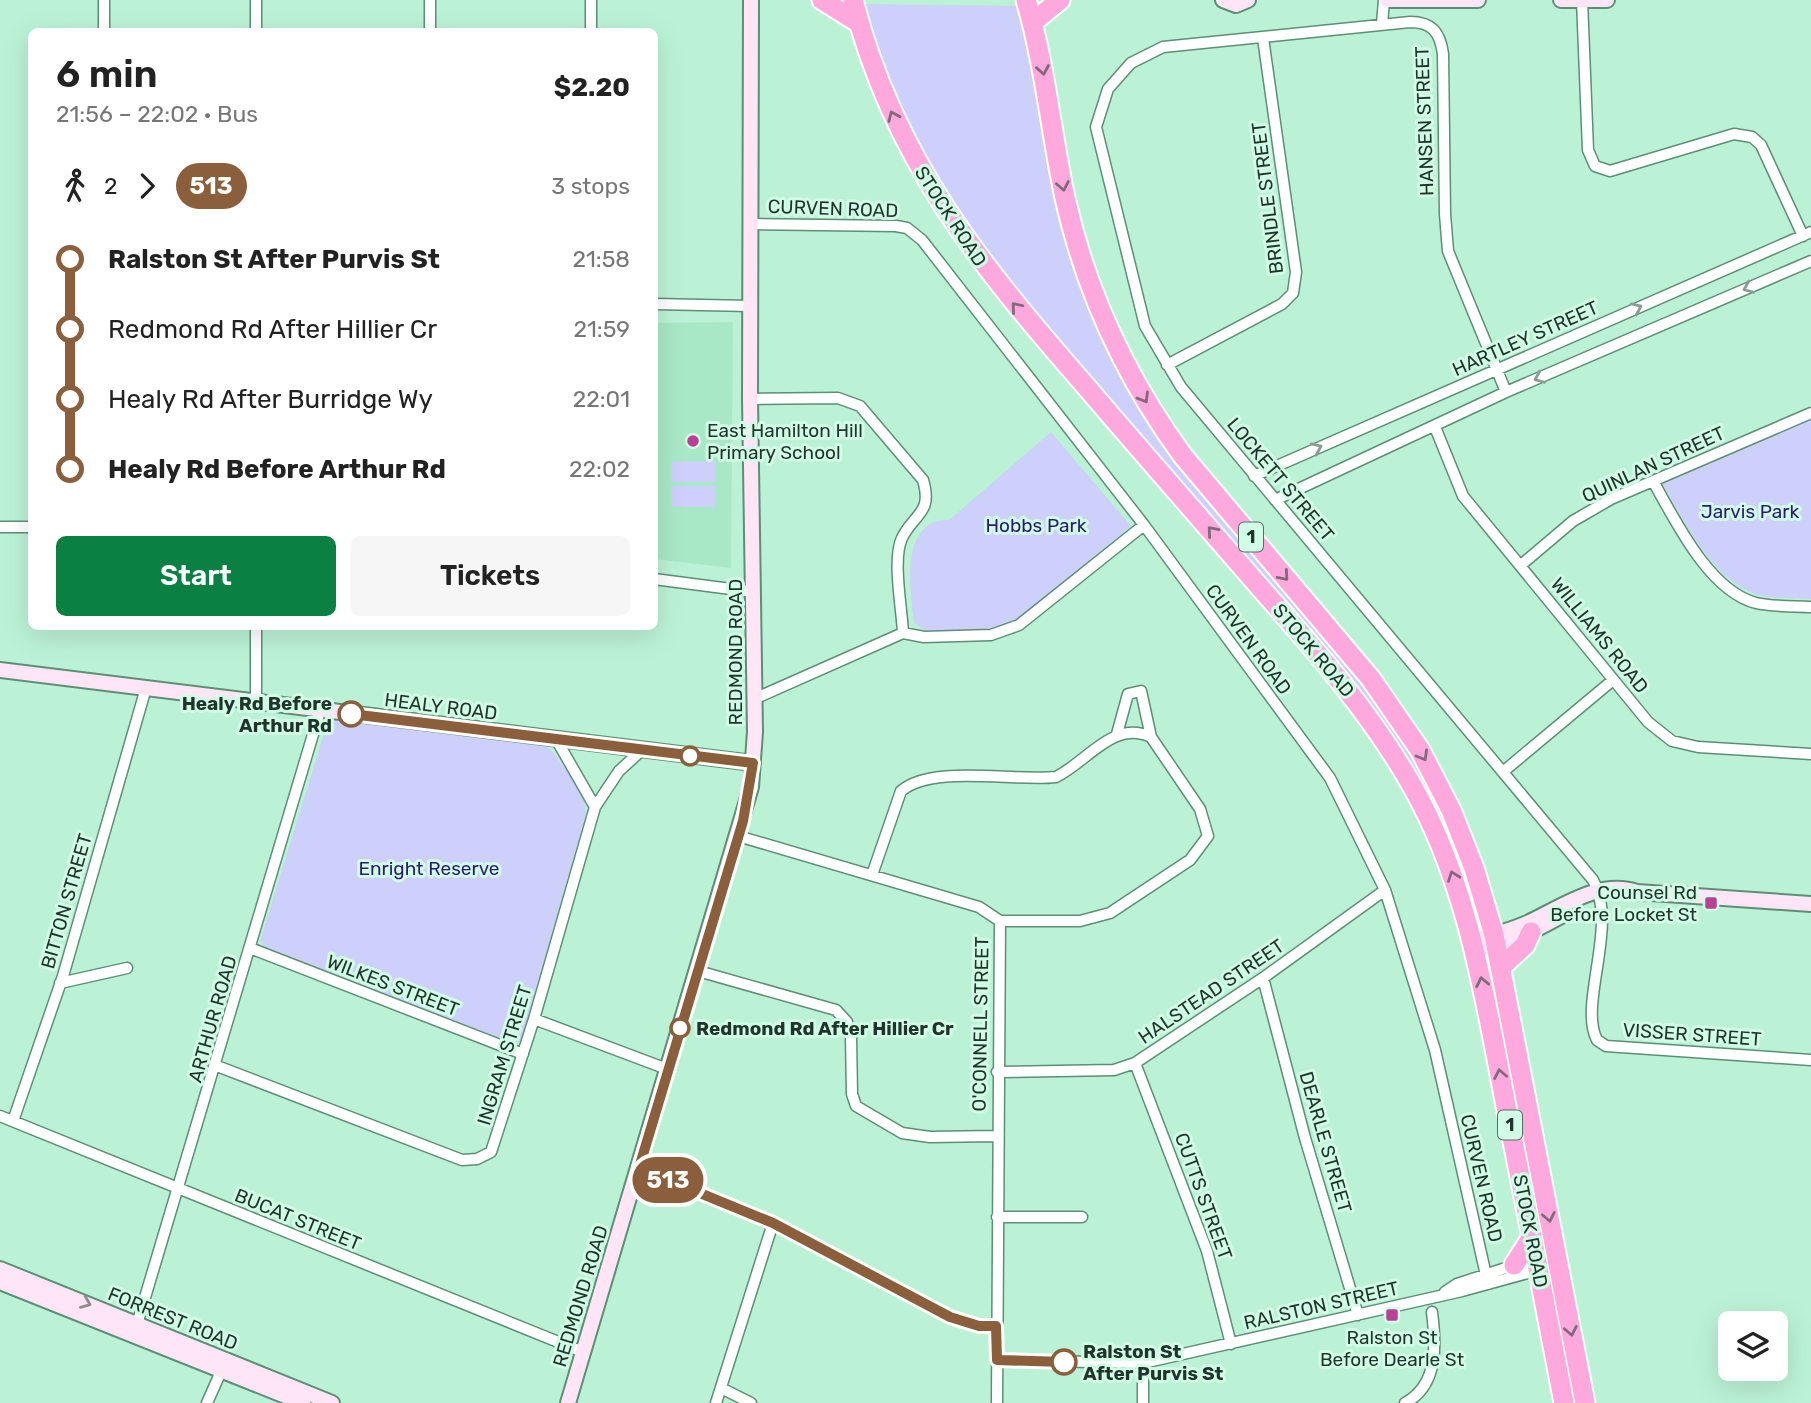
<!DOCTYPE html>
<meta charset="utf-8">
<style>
:root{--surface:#fff;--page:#f6f6f6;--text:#222;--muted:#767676;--accent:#0b8043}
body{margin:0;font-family:Rubik,sans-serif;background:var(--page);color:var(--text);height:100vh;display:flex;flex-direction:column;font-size:26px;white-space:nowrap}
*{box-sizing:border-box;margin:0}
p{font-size:23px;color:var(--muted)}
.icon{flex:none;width:38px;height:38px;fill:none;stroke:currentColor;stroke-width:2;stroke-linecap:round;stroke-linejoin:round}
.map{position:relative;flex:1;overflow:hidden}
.details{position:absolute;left:28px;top:28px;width:630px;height:602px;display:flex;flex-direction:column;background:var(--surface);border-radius:10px;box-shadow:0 7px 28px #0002}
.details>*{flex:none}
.badge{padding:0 14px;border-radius:23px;font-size:24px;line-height:46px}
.buttons{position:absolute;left:1718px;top:1311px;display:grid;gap:14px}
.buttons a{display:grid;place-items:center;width:70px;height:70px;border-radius:10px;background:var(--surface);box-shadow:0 7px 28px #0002;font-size:35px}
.map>.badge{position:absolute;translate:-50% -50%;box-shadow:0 0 0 4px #fff}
.legs{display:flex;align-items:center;gap:10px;height:77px;padding:0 28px;font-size:23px}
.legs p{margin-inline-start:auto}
.overview{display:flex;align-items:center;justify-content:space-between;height:119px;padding:0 28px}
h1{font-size:38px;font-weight:600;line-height:52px}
.primary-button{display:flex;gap:14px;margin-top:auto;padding:14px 28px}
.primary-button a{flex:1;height:80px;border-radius:10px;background:var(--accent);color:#fff;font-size:28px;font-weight:600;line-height:80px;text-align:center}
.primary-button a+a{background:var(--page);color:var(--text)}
ul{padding:0 28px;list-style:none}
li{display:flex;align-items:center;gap:24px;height:70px;font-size:26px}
li i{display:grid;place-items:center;width:10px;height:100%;margin:0 9px;background:currentColor}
li i::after{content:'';width:18px;height:18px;margin:-9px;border:5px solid;border-radius:50%;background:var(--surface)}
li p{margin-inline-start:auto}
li:first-child i{background:linear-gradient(#0000 50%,currentColor 0)}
li:last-child i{background:linear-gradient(currentColor 50%,#0000 0)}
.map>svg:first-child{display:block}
</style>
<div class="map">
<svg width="1811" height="1403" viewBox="0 0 1811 1403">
<rect width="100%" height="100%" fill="#bbf2d5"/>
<path fill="#a9e8c7" d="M733,322L731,568L655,559V323Z"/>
<path fill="#cdd0fa" d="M863,4L1018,6L1116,365L1159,436L1336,648L1399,730L1456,839L1484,926L1480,928L1475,922L1428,802L947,202L892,96Z
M1811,419V599C1795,598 1778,599 1762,596C1716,586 1684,522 1663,485L1669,477Z
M1051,432L1131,526L1023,616L994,628L967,631L925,630L914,623C910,591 899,518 949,520Z
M671,461H715V482H671Z
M671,486H715V507H671Z
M333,720L545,746L551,750L583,792L586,813L522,1038L515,1044L264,946L260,941L326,727Z"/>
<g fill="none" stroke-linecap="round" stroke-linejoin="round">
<g stroke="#5c8f76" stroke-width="13">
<path id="street" d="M256,0V32
M591,0V32
M1582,0L1588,150L1595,166L1610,171L1734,134L1752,137L1761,145L1803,236
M1382,24L1384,0
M104,32V0
M430,32V0
M750,224L896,226L907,228L922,240L1144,525L1330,778L1385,890L1435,1050L1488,1284
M654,304L750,306
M1167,365L1282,304L1293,293L1296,272L1263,38
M1506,392L1448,251L1445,214L1443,54C1440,32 1432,22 1410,22L1163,47L1131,63L1108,89L1096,127L1145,326L1181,387L1593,880C1619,925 1578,1004 1597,1040L1606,1046L1811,1060
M750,399L838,398L860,406L923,480C933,514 914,513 902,538C892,559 902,609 903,633
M1435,427L1463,496L1648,722L1672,741L1698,747L1811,754
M1254,476L1811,232
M1653,481C1675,520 1709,591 1756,603C1773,607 1794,606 1811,607
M1275,500L1506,392L1811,261
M0,527H32
M1521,565L1573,521L1611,499L1811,413
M654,579L754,592
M256,626V702
M754,699L903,633L924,637L991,635L1019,625L1144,525
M1117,734L1128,694L1141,691L1151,737
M556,739L595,807
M1504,771L1613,680
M738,836L979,907L1000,921L997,1403
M872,875L901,791C933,764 1013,782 1056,777C1087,762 1114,719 1151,737L1200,809L1208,836L1190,860L1110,913L1080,921H1000
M250,948L523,1054
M698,971L836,1010L847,1022L851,1037L852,1094L856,1106L902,1133L930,1137L996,1136
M1263,978L1305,1138L1358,1315
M60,983L127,968
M534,1019L667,1069
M1135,1063L1207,1251L1231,1344
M217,1066L462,1160L477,1159L491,1152L534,1019L595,807L619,771L642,750
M997,1072L1114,1070L1135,1063L1263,978L1385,890
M0,1116L583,1352
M13,1121L63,976L146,688
M639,1168L773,1223L950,1317L979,1326H996
M997,1217H1082
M1445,1292L1457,1284L1515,1265
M135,1331L320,711
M997,1360L1143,1363L1462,1291L1542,1269
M1143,1363V1403
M721,1388L751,1403
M207,1403L223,1367
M716,1403L773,1223
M1405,1403C1439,1385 1436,1344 1432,1312"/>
</g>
<g stroke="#5c8f76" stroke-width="18">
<path id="secondary" d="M1223,0L1236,5L1248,0
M1387,0H1478
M1561,0H1607
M0,670L753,763
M1473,941C1490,936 1508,931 1525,924C1559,909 1598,879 1637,892L1811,904
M1475,952L1531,932L1563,915
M0,1269L332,1403
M0,1282L303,1403
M568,1403L751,787L755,732L750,399L751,0"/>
</g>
<g stroke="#fff" stroke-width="23">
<path id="highway" d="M822,0L859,23
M853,0C894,162 982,267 1089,390C1147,458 1206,525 1264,592C1318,653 1371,714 1411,784C1467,881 1484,993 1505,1101C1525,1202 1545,1302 1564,1403
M1026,0C1045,65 1051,132 1065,198C1086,292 1126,378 1183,456L1371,679L1420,750L1451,810L1474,868L1494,935L1585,1403
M1033,22L1060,0
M1500,968L1525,945L1531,932
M1514,1265L1532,1237"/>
</g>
<use href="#street" stroke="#fff" stroke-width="10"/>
<use href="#secondary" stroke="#ffe5f5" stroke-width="14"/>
<use href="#highway" stroke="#fea9de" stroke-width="19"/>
</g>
<defs><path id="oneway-chevron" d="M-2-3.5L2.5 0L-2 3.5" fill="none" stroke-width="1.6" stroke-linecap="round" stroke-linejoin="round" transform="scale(1.75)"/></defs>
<g stroke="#83697b">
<use href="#oneway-chevron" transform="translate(1043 70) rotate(80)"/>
<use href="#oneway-chevron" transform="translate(893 116) rotate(-114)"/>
<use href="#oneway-chevron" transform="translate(1063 186) rotate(79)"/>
<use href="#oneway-chevron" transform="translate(1016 307) rotate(-130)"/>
<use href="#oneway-chevron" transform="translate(1144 398) rotate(59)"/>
<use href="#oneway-chevron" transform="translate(1212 531) rotate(-131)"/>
<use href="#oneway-chevron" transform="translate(1284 576) rotate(49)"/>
<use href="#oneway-chevron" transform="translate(1423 756) rotate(60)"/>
<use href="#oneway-chevron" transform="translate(1453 876) rotate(-110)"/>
<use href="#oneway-chevron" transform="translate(1482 982) rotate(-102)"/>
<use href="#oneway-chevron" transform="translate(1500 1074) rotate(-101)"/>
<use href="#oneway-chevron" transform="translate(1549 1217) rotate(79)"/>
<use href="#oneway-chevron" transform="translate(1571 1331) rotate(79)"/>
</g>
<g stroke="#8f9a94">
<use href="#oneway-chevron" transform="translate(1748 288) rotate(157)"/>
<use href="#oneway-chevron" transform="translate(1637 308) rotate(-24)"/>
<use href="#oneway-chevron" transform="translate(1539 378) rotate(157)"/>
<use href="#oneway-chevron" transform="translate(1317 448) rotate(-24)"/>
</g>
<use stroke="#8f8c90" href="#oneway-chevron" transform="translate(86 1303) rotate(22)"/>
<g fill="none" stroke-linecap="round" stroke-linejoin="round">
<g stroke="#fff" stroke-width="16">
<path id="line-1" d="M351,714L753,763L743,821L639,1168L773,1223L950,1317L979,1326H996L997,1360L1064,1362"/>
</g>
<use href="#line-1" stroke="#8b5e3c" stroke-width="10"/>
</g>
<g fill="#b94094" stroke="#d1fce5" stroke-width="2.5">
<circle cx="693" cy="441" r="7"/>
<rect x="1704" y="896" width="14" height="14" rx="3.5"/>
<rect x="1385" y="1308" width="14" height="14" rx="3.5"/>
</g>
<g fill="#fff" stroke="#8b5e3c" stroke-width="3.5">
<circle cx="351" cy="714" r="12"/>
<circle cx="690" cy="756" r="9"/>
<circle cx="680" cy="1028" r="9"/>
<circle cx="1064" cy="1362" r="12"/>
</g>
<g text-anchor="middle" stroke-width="6" stroke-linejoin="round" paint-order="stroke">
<g fill="#d1fce5" stroke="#547062" stroke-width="2">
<rect x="1239" y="522.5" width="24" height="29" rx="5"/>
<rect x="1498" y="1110.5" width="24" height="29" rx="5"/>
</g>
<g font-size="18" font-weight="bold" fill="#1f342a">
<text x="1251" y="543">1</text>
<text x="1510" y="1131">1</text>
</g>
<g font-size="19" fill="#1f342a" stroke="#d1fce5">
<text transform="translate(1424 121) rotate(-92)" y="7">HANSEN STREET</text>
<text transform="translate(1267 198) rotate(-97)" y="7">BRINDLE STREET</text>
<text transform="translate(833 208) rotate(2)" y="7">CURVEN ROAD</text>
<text transform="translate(951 216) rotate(57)" y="7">STOCK ROAD</text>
<text transform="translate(1525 338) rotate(-24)" y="7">HARTLEY STREET</text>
<text transform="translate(1653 464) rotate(-25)" y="7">QUINLAN STREET</text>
<text transform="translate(1281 479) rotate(50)" y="7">LOCKETT STREET</text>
<text transform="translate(1600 635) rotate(51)" y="7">WILLIAMS ROAD</text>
<text transform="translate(1249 639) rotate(54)" y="7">CURVEN ROAD</text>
<text transform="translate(1314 650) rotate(50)" y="7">STOCK ROAD</text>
<text transform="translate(735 652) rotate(-90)" y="7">REDMOND ROAD</text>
<text transform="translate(441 706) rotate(7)" y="7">HEALY ROAD</text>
<text transform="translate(66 901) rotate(-74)" y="7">BITTON STREET</text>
<text transform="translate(393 985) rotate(21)" y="7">WILKES STREET</text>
<text transform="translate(1211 991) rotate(-34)" y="7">HALSTEAD STREET</text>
<text transform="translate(212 1019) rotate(-74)" y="7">ARTHUR ROAD</text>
<text transform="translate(980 1024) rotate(-89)" y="7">O'CONNELL STREET</text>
<text transform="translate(1692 1034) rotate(4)" y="7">VISSER STREET</text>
<text transform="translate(504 1055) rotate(-73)" y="7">INGRAM STREET</text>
<text transform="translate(1326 1142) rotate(74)" y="7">DEARLE STREET</text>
<text transform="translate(1482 1178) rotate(77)" y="7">CURVEN ROAD</text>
<text transform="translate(1204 1196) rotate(70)" y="7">CUTTS STREET</text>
<text transform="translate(298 1219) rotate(22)" y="7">BUCAT STREET</text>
<text transform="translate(1531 1231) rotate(79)" y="7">STOCK ROAD</text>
<text transform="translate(580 1296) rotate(-73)" y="7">REDMOND ROAD</text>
<text transform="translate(1321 1305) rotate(-13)" y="7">RALSTON STREET</text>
<text transform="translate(173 1318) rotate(22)" y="7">FORREST ROAD</text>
</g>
<g font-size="19" fill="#1f342a" stroke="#d1fce5" text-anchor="start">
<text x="707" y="437">East Hamilton Hill<tspan x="707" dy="22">Primary School</tspan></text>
<text x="1697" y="899" text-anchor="end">Counsel Rd<tspan x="1697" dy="22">Before Locket St</tspan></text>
<text x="1392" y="1344" text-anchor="middle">Ralston St<tspan x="1392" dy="22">Before Dearle St</tspan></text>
</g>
<g font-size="19" fill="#2a1b72" stroke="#d1fce5">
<text x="1750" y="518">Jarvis Park</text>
<text x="1036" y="532">Hobbs Park</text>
<text x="429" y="875">Enright Reserve</text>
</g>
<g font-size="19" font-weight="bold" fill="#1f342a" stroke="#d1fce5" text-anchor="start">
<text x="332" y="710" text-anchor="end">Healy Rd Before<tspan x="332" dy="22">Arthur Rd</tspan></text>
<text x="696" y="1035">Redmond Rd After Hillier Cr</text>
<text x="1083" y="1358">Ralston St<tspan x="1083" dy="22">After Purvis St</tspan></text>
</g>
</g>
</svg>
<div class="buttons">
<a><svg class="icon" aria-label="layers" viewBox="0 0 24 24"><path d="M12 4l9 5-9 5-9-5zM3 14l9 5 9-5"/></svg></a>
</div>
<b class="badge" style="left:668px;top:1180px;background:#8b5e3c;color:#fff">513</b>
<section class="details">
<div class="overview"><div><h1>6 min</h1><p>21:56 – 22:02 · Bus</p></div><b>$2.20</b></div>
<div class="legs"><svg class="icon" aria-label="walk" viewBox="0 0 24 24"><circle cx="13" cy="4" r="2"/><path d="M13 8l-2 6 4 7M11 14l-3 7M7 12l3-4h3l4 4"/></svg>2<svg class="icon" aria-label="forward" viewBox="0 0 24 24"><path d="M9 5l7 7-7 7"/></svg><b class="badge" style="background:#8b5e3c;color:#fff">513</b><p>3 stops</p></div>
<ul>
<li><i style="color:#8b5e3c"></i><b>Ralston St After Purvis St</b><p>21:58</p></li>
<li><i style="color:#8b5e3c"></i><span>Redmond Rd After Hillier Cr</span><p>21:59</p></li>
<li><i style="color:#8b5e3c"></i><span>Healy Rd After Burridge Wy</span><p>22:01</p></li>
<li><i style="color:#8b5e3c"></i><b>Healy Rd Before Arthur Rd</b><p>22:02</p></li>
</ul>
<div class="primary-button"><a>Start</a><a>Tickets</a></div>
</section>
</div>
